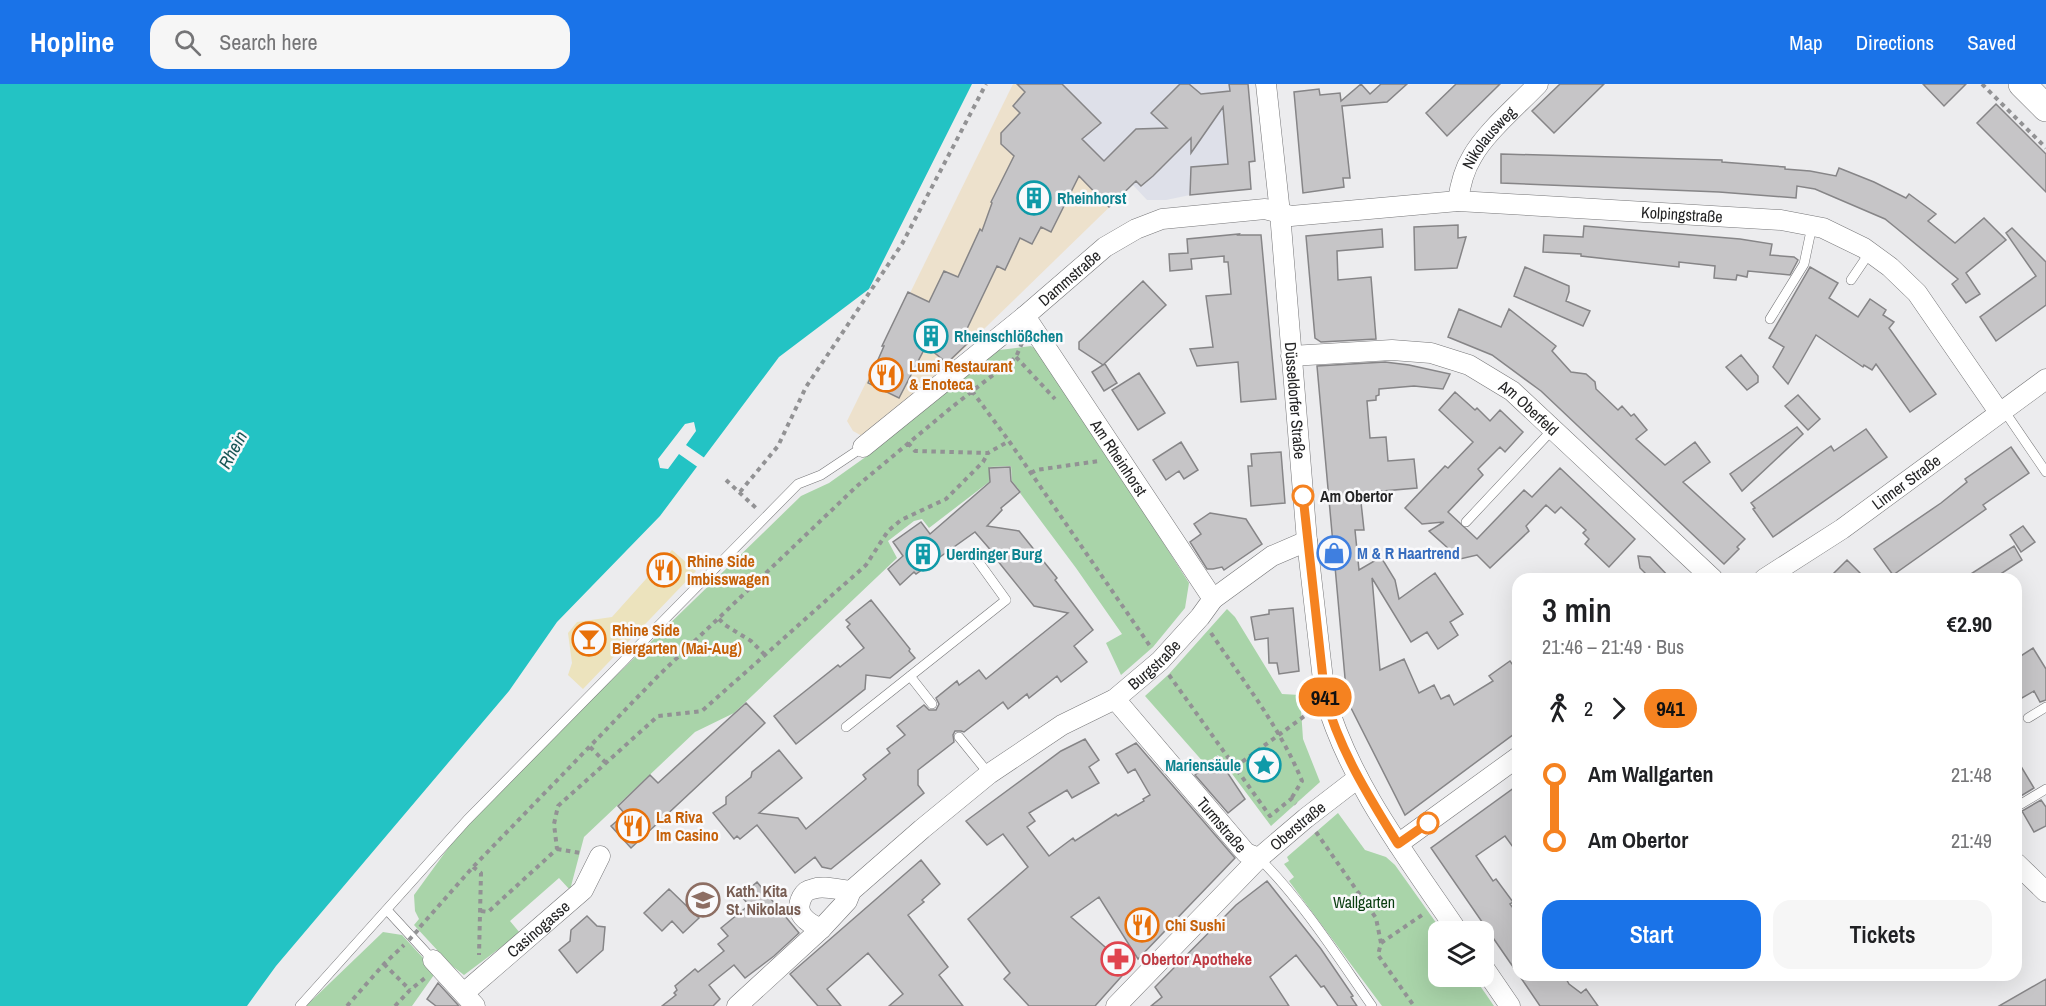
<!DOCTYPE html>
<meta charset="utf-8">
<style>
:root{--surface:#fff;--page:#f6f6f6;--text:#202124;--muted:#757577;--accent:#1a73e8}
body{margin:0;font-family:"Archivo Narrow",sans-serif;background:var(--page);color:var(--text);height:100vh;display:flex;flex-direction:column;font-size:22px;white-space:nowrap}
*{box-sizing:border-box;margin:0}
p{font-size:20px;color:var(--muted)}
.icon{flex:none;width:33px;height:33px;fill:none;stroke:currentColor;stroke-width:2;stroke-linecap:round;stroke-linejoin:round}
.map{position:relative;flex:1;overflow:hidden}
.panel{position:absolute;left:1512px;top:489px;width:510px;height:408px;display:flex;flex-direction:column;background:var(--surface);border-radius:18px;box-shadow:0 6px 24px #0002}
.panel>*{flex:none}
.badge{padding:0 12px;border-radius:20px;font-size:21px;line-height:39px}
.controls{position:absolute;left:1428px;top:837px;display:grid;gap:12px}
.controls a{display:grid;place-items:center;width:66px;height:66px;border-radius:12px;background:var(--surface);box-shadow:0 6px 24px #0002;font-size:30px}
.map>.badge{position:absolute;translate:-50% -50%;box-shadow:0 0 0 3px #fff}
.legs{display:flex;align-items:center;gap:9px;height:66px;padding:0 30px;font-size:20px}
.legs p{margin-inline-start:auto}
.headline{display:flex;align-items:center;justify-content:space-between;height:102px;padding:0 30px}
h1{font-size:33px;font-weight:600;line-height:45px}
.primary-button{display:flex;gap:12px;margin-top:auto;padding:12px 30px}
.primary-button a{flex:1;height:69px;border-radius:18px;background:var(--accent);color:#fff;font-size:24px;font-weight:600;line-height:69px;text-align:center}
.primary-button a+a{background:var(--page);color:var(--text)}
ul{padding:0 30px;list-style:none}
li{display:flex;align-items:center;gap:21px;height:66px;font-size:22px}
li i{display:grid;place-items:center;width:9px;height:100%;margin:0 8px;background:currentColor}
li i::after{content:'';width:15px;height:15px;margin:-8px;border:4px solid;border-radius:50%;background:var(--surface)}
li p{margin-inline-start:auto}
li:first-child i{background:linear-gradient(#0000 50%,currentColor 0)}
li:last-child i{background:linear-gradient(currentColor 50%,#0000 0)}
header{display:flex;align-items:center;gap:36px;box-sizing:border-box;height:84px;padding:0 30px;background:var(--accent);color:#fff}
header strong{font-size:28px}
nav{display:flex;gap:33px;margin-inline-start:auto;font-size:21px}
.search{width:420px;height:54px;background:var(--page);display:flex;align-items:center;gap:15px;box-sizing:border-box;padding:0 21px;border-radius:18px;color:var(--muted);font-size:22px}
.map>svg:first-child{display:block}
</style>
<header>
<strong>Hopline</strong>
<div class="search"><svg class="icon" aria-label="search" viewBox="0 0 24 24"><circle cx="10" cy="10" r="6"/><path d="M15 15l6 6"/></svg>Search here</div>
<nav><a>Map</a><a>Directions</a><a>Saved</a></nav>
</header>
<div class="map">
<svg width="2046" height="922" viewBox="0 0 2046 922">
<rect width="100%" height="100%" fill="#ececee"/>
<path fill="#ede1cc" d="M1013,0H1017L1126,107L948,280L862,352L853,347L847,337Z"/>
<path fill="#dee0e9" d="M1017,0H1248L1255,77L1249,78L1251,105L1190,111L1166,116H1147L1133,101L1126,107Z"/>
<path fill="#a9d4a9" d="M1031,262L1043,270L1189,499L1185,524L1153,563L1121,591L1106,559L1122,550L1076,484L1020,409L1021,408L1012,397L1011,382L989,383V398L929,444L922,435L914,437L888,457L897,474L734,629L695,648L584,753L570,806L559,794L510,837L520,849L464,891L451,881L414,841L419,835L415,827L414,811L454,756L554,652L801,412L829,399L867,372L991,267Z
M1227,525L1235,533L1282,610L1300,611L1303,655L1320,698L1271,742L1218,671L1205,680L1145,612L1169,590Z
M1338,729L1365,766L1386,773L1395,781L1442,847L1438,848V892L1474,893L1494,922H1382L1289,797L1294,793L1284,780L1289,777L1287,773Z
M383,848L402,851L436,888L412,922H306Z"/>
<path fill="#ece3bd" d="M672,466L696,487L583,605L568,591L572,579L568,549L577,538L612,533Z"/>
<path fill="#23c3c4" d="M0,0H972L869,205L779,273L660,432L557,538L509,607L276,882L247,922H0Z"/>
<path fill="#ececee" d="M694,338L696,347L686,361L706,375L699,384L679,370L668,385L660,384L658,375L685,340Z"/>
<path fill="#c6c5c7" stroke="#868587" stroke-width="1.5" d="M1017,0H1062L1101,39L1082,55L1104,77L1136,45L1167,44L1151,29L1180,0H1189L1201,10L1230,7L1229,0H1248L1255,77L1249,78L1251,105L1190,111L1191,83L1228,80L1223,23L1191,69V54L1153,92L1141,102L1136,97L1109,123L1079,92L1051,148L1041,143L1032,160L1020,154L1005,186L997,182L964,251L970,257L947,279L926,262L899,314L868,299L884,262H882L908,208L929,218L944,187L958,193L980,145L982,147L992,119L991,118L1014,72L1001,60V49L1020,29L1013,22L1025,8Z
M1361,0L1370,10L1381,0H1407L1387,18L1342,22L1350,94H1343L1344,103L1303,109L1294,8L1319,5L1320,11L1340,9L1341,17Z
M1456,0H1500L1447,52L1426,29Z
M1560,0H1604L1554,49L1532,27Z
M1923,0H1966L1944,22Z
M1996,20L2046,70V108L1977,39Z
M1501,70L1722,76V78L1785,83V85L1810,87L1836,92L1839,84L1874,98L1906,114L1909,110L1936,130L1928,137L1955,159L1984,134L2006,156L1966,189L1980,210L1966,219L1952,200L1958,195L1895,143L1885,135L1815,105L1797,102L1796,114L1719,108L1501,99Z
M1458,141V154L1466,153L1457,184L1415,186L1414,143Z
M1584,142L1740,155L1772,160L1770,171L1794,173L1798,176L1790,191L1748,187L1747,193L1737,191L1736,196L1714,194L1715,182L1679,178V183L1581,172V170L1543,168L1544,151L1583,153Z
M2012,144L2046,178V221L1996,257L1980,233L2036,192L2006,149Z
M1382,145L1383,163L1337,167L1338,196L1371,193L1376,255L1321,258L1315,254L1306,152Z
M1239,150L1238,151H1261L1276,315L1241,318L1238,278L1197,282L1190,265L1213,263L1206,212L1231,210L1228,178H1224V172L1191,175L1192,185L1170,187L1169,170L1188,169L1187,155Z
M1525,183L1569,202V208L1566,217L1590,227L1583,242L1514,212Z
M1810,183L1838,199L1829,214L1858,233L1870,215L1886,226L1883,231L1894,238L1889,244L1936,310L1910,328L1876,280L1872,286L1864,281L1863,283L1816,251L1788,300L1773,283L1784,263L1769,254Z
M1143,197L1166,221L1103,281L1105,280L1117,299L1104,307L1092,288L1103,281L1079,265V258Z
M1459,225L1501,243L1509,225L1556,262L1552,267L1571,288L1586,290L1595,298L1596,305L1618,326L1622,322L1631,332L1634,330L1647,346L1636,355L1665,381L1695,358L1710,378L1683,398L1745,455L1737,463L1739,465L1724,480L1541,307L1492,271L1448,253Z
M1741,271L1758,292V298L1747,306L1726,283Z
M1385,278L1409,281L1450,290L1443,305L1414,302L1379,305V311L1376,312V316L1367,317L1370,354L1386,353L1388,377L1414,375L1417,404L1360,409L1364,446H1355L1359,486L1381,473L1395,496L1399,515L1435,489L1463,530L1450,538L1458,551L1438,565L1427,548L1411,558L1372,494L1380,586L1404,575L1419,609L1434,601L1441,615L1449,611L1454,621L1493,597L1489,592L1510,577L1518,588V647L1405,731L1347,616L1317,282Z
M1139,289L1165,329L1138,346L1112,306Z
M1455,308L1475,326L1477,324L1490,337L1500,326L1523,348L1505,368L1500,363L1478,385L1483,391L1448,428L1477,455L1524,406L1532,413L1560,384L1635,455L1609,483L1585,460L1589,455L1583,449L1586,446L1561,423L1555,429L1546,421L1526,442L1529,447L1490,484L1477,471L1460,475L1429,447L1444,438L1422,440L1405,424L1445,382L1448,384L1473,358L1439,326Z
M1798,311L1820,335L1808,346L1785,322Z
M1797,343L1803,350L1742,407L1730,390Z
M1866,345L1887,373L1773,453L1753,425L1755,424L1751,419L1831,362L1834,367Z
M1181,358L1198,386L1184,395L1179,387L1166,396L1153,376Z
M2011,363L2029,389L1983,421L1986,425L1893,491L1874,465L1941,419L1967,398L1965,395Z
M1281,368L1285,419L1251,422L1248,382H1252L1251,370Z
M1010,383L1011,397L1020,408L1001,424L1002,426L987,442L1019,447L1057,494L1055,496L1093,546L1074,562L1087,578L1061,598L1057,592L1029,614L1027,610L1008,625L1003,618L964,648L961,647H955L953,651L954,658L918,686V701L924,709L831,785L822,783L815,773L795,789L757,741L740,755L737,752L734,755L713,729L726,720V713L751,693L752,688L779,666L802,694L759,729L798,734L806,745L866,695L863,691L890,669L887,665L905,651L897,642L924,621L929,626H936L939,620L936,614L957,597L959,601L979,586L986,595L1068,529L1034,522L993,471L994,470L975,448L916,490L914,488L900,501L888,485L903,472L893,458L921,438L930,450L990,398L989,384Z
M1210,429L1246,435L1262,460L1224,486L1222,483L1213,485H1207L1190,458L1201,450L1194,440Z
M2023,442L2035,458L2021,468L2010,451Z
M2014,462L2022,476L1993,495H1963Z
M1638,472L1650,473L1671,495H1651L1640,484Z
M1847,476L1866,495H1828Z
M871,516L910,565L909,567L915,574L890,594L866,591L865,605L796,660L774,632L838,581L840,583L864,564L847,543L850,540L846,536Z
M1293,524L1299,587L1279,590L1277,579H1269L1268,554L1255,556L1251,533L1269,530V526Z
M2033,564L2046,585V616L2040,618L2034,607L2022,614L2016,603V575Z
M746,619L765,639L631,764L611,742L625,730L618,722L650,691L658,699Z
M1085,655L1099,676L1089,683L1099,699L1072,714L1067,706L1029,729L1035,737L1027,743L1049,772L1073,754L1075,757L1116,730L1118,732L1144,717L1143,715L1150,711L1135,685L1128,689L1116,670L1136,659L1235,774L1138,875L1099,813L1071,833L1129,884L1095,922H1029L1004,895L1010,889L968,835L1028,783L1003,750L987,761L966,737L1061,667Z
M1217,673L1245,715L1228,729L1195,691Z
M2016,674L2034,704L2016,715Z
M1518,701V770L1505,752L1476,772L1493,797L1496,795L1513,818L1510,820L1518,831V890L1431,764Z
M2041,716L2046,723V742L2034,748L2022,727Z
M921,776L940,800L922,816L924,818L908,831L948,883L939,891L963,922H889L903,910L868,869L827,905L841,922H818L790,890Z
M1267,797L1321,865L1353,912L1351,913L1357,922H1338L1324,902L1321,903L1296,871L1270,893L1289,922H1151L1162,913L1155,903L1236,821Z
M757,798L799,849L774,872L745,894L734,881L709,901L720,915L713,922H662L676,911L674,909L677,906L675,902L695,885L698,888L724,867L718,860L728,852L721,844L749,821L741,812Z
M669,805L699,834L683,849L672,837L662,847L644,829Z
M587,832L597,842L605,843L603,866L577,889L559,866L570,857L571,846Z
M1519,891H1564L1569,900L1581,909L1586,905L1598,922H1540Z
M2046,895V922H1999Z
M438,899L459,922H436L427,915Z"/>
<g fill="none" stroke-linecap="round" stroke-linejoin="round">
<g stroke="#767678" stroke-width="10">
<path id="lane" d="M1851,196L1870,168
M1770,235L1804,180L1812,142
M2003,325L2046,388
M1466,438L1553,345
M910,592L932,620
M2028,634L2046,623
M846,643L1006,516L975,473
M959,653L989,690
M2016,723L2046,705
M1259,774C1303,818 1337,872 1372,922
M387,826L433,876
M300,922L467,736L798,400L821,391L863,363"/>
</g>
<g stroke="#767678" stroke-width="21">
<g id="street">
<path id="s1" d="M1266,0L1280,129L1307,457L1325,613C1350,700 1408,774 1458,848"/>
<path id="s2" d="M1458,117C1460,102 1464,86 1472,73C1485,49 1519,20 1538,0"/>
<path id="s3" d="M1025,232L1213,515"/>
<path id="s4" d="M1291,272L1392,266L1431,269L1469,281L1512,307L1713,495"/>
<path id="s5" d="M863,363L1025,232L1105,163L1136,145L1162,135L1265,125L1291,132L1458,117L1781,136L1823,144L1864,164L1890,183L1917,209L1999,328"/>
<path id="s6" d="M1764,495L1842,445L2046,295"/>
<path id="s7" d="M1115,615L1246,769L1259,774"/>
<path d="M1398,760L1518,673"/>
<path d="M2016,779L2046,808"/>
<path d="M821,845C808,839 793,830 802,813C805,808 807,806 813,805C823,801 839,806 851,807"/>
<path d="M433,876L475,922"/>
<path d="M1484,884L1510,922"/>
<path id="s8" d="M464,909L583,806L600,772"/>
<path id="s9" d="M737,922L821,845L847,817L851,807L922,745L989,690L1062,641L1115,615L1160,577L1200,533L1213,515L1272,472L1307,457"/>
<path id="s10" d="M1116,922L1259,774L1306,734L1358,694"/>
</g>
</g>
<g stroke="#767678" stroke-width="28">
<path id="secondary" d="M2022,0L2046,24"/>
</g>
<path stroke="#929294" stroke-width="4" stroke-dasharray="4.5 4.5" stroke-linecap="butt" d="M1982,0L2046,64
M1016,273L1055,315
M972,307L1009,357
M908,359L915,367L988,369L1009,357L1150,562
M1031,389L1036,386L1099,377L1100,379
M726,396L756,424
M740,408L778,362L806,303L902,160L986,0
M719,535L725,541L751,557L765,571
M1211,549C1243,597 1280,643 1302,697L1291,715
M1169,591L1270,732L1291,715L1296,720
M590,663L606,679
M1235,683L1306,631V621
M1316,748L1376,834L1381,859L1378,871L1414,922
M557,765L581,769
M473,783L481,789L479,871
M481,827L488,828L557,765L554,740L558,722L658,632L702,627L866,481L888,447L901,436L946,415L983,378L988,369
M420,843L473,783L658,592L857,402L952,323L1016,273L1022,259
M1381,859L1425,829
M384,880L410,906
M347,922L384,880L404,861
M395,922L410,906L425,894"/>
<use href="#lane" stroke="#fff" stroke-width="9"/>
<use href="#street" stroke="#fff" stroke-width="20"/>
<use href="#secondary" stroke="#fff" stroke-width="27"/>
<path stroke="#929294" stroke-width="4" stroke-dasharray="4.5 4.5" stroke-linecap="butt" d="M409,856L418,846"/>
</g>
<g fill="none" stroke-linecap="round" stroke-linejoin="round">
<g stroke="#fff" stroke-width="14">
<path id="line-1" d="M1303,412L1325,613C1340,667 1369,713 1398,760L1428,739"/>
</g>
<use href="#line-1" stroke="#f58220" stroke-width="9"/>
</g>
<defs>
<g id="building-ring" transform="scale(1.725)"><circle r="9.5" fill="#f9f9fb" stroke="#0f9aa8" stroke-width="1.5"/><path d="M-4-6H4V6H1V3H-1V6H-4ZM-2.5-4.3h1.7v1.8h-1.7ZM.8-4.3h1.7v1.8H.8ZM-2.5-1h1.7V.8h-1.7ZM.8-1h1.7V.8H.8Z" fill="#0f9aa8"/></g>
<g id="restaurant-ring" transform="scale(1.725)"><circle r="9.5" fill="#f9f9fb" stroke="#e8710a" stroke-width="1.5"/><path d="M-5-6h1v4h1v-4h1v4h1v-4h1v5L-1.5 .5V6h-2V.5L-5-1ZM5-6V6H3V1.5H1.5Q1.5-4 5-6Z" fill="#e8710a"/></g>
<g id="shop-ring" transform="scale(1.725)"><circle r="9.5" fill="#f9f9fb" stroke="#3f7fe0" stroke-width="1.5"/><path d="M-5-2.5h2.3a2.7 3.5 0 0 1 5.4 0H5L5.5 6h-11ZM-1.5-2.5h3a1.5 2.3 0 0 0-3 0Z" fill="#3f7fe0"/></g>
<g id="bar-ring" transform="scale(1.725)"><circle r="9.5" fill="#f9f9fb" stroke="#e8710a" stroke-width="1.5"/><path d="M-6-5H6L.8 .8V4.5H3.5V6h-7V4.5H-.8V.8Z" fill="#e8710a"/></g>
<g id="sight-ring" transform="scale(1.725)"><circle r="9.5" fill="#f9f9fb" stroke="#0f9aa8" stroke-width="1.5"/><path d="M0-6L1.8-2.2L6-1.7L2.9 1.2L3.7 5.4L0 3.3L-3.7 5.4L-2.9 1.2L-6-1.7L-1.8-2.2Z" fill="#0f9aa8"/></g>
<g id="school-ring" transform="scale(1.725)"><circle r="9.5" fill="#f9f9fb" stroke="#8d6e63" stroke-width="1.5"/><path d="M0-5L7-2L0 1L-7-2ZM-4 1L0 2.5L4 1V4Q0 6-4 4Z" fill="#8d6e63"/></g>
<g id="pharmacy-ring" transform="scale(1.725)"><circle r="9.5" fill="#f9f9fb" stroke="#e0444e" stroke-width="1.5"/><path d="M-2-6h4v4h4v4h-4v4h-4v-4h-4v-4h4Z" fill="#e0444e"/></g>
</defs>
<g fill-rule="evenodd">
<use href="#building-ring" x="1034" y="114"/>
<use href="#building-ring" x="931" y="252"/>
<use href="#restaurant-ring" x="886" y="291"/>
<use href="#shop-ring" x="1334" y="469"/>
<use href="#building-ring" x="923" y="470"/>
<use href="#restaurant-ring" x="664" y="486"/>
<use href="#bar-ring" x="589" y="555"/>
<use href="#sight-ring" x="1264" y="681"/>
<use href="#restaurant-ring" x="633" y="742"/>
<use href="#school-ring" x="703" y="816"/>
<use href="#restaurant-ring" x="1142" y="841"/>
<use href="#pharmacy-ring" x="1118" y="875"/>
</g>
<g fill="#fff" stroke="#f58220" stroke-width="3">
<circle cx="1303" cy="412" r="10"/>
<circle cx="1428" cy="739" r="10"/>
</g>
<g text-anchor="middle" stroke-width="5" stroke-linejoin="round" paint-order="stroke">
<g font-size="16" fill="#242425" stroke="#f9f9fb">
<text dy="6" stroke="none"><textPath href="#s2" startOffset="72">Nikolausweg</textPath></text>
<text dy="6" stroke="none"><textPath href="#s5" startOffset="900">Kolpingstraße</textPath></text>
<text dy="6" stroke="none"><textPath href="#s5" startOffset="267">Dammstraße</textPath></text>
<text dy="6" stroke="none"><textPath href="#s1" startOffset="318">Düsseldorfer Straße</textPath></text>
<text dy="6" stroke="none"><textPath href="#s4" startOffset="254">Am Oberfeld</textPath></text>
<text dy="6" stroke="none"><textPath href="#s3" startOffset="170">Am Rheinhorst</textPath></text>
<text dy="6" stroke="none"><textPath href="#s6" startOffset="172">Linner Straße</textPath></text>
<text dy="6" stroke="none"><textPath href="#s9" startOffset="543">Burgstraße</textPath></text>
<text dy="6" stroke="none"><textPath href="#s7" startOffset="165">Turmstraße</textPath></text>
<text dy="6" stroke="none"><textPath href="#s10" startOffset="256">Oberstraße</textPath></text>
<text dy="6" stroke="none"><textPath href="#s8" startOffset="98">Casinogasse</textPath></text>
</g>
<g font-size="16" font-weight="bold" fill="#0d838f" stroke="#f9f9fb" text-anchor="start">
<text x="1057" y="120">Rheinhorst</text>
<text x="954" y="258">Rheinschlößchen</text>
<text x="946" y="476">Uerdinger Burg</text>
<text x="1241" y="687" text-anchor="end">Mariensäule</text>
</g>
<g font-size="16" font-weight="bold" fill="#c56008" stroke="#f9f9fb" text-anchor="start">
<text x="909" y="288">Lumi Restaurant<tspan x="909" dy="18">&amp; Enoteca</tspan></text>
<text x="687" y="483">Rhine Side<tspan x="687" dy="18">Imbisswagen</tspan></text>
<text x="612" y="552">Rhine Side<tspan x="612" dy="18">Biergarten (Mai-Aug)</tspan></text>
<text x="656" y="739">La Riva<tspan x="656" dy="18">Im Casino</tspan></text>
<text x="1165" y="847">Chi Sushi</text>
</g>
<g font-size="16" font-weight="bold" fill="#242425" stroke="#f9f9fb" text-anchor="start">
<text x="1320" y="418">Am Obertor</text>
</g>
<g font-size="16" font-weight="bold" fill="#366cbe" stroke="#f9f9fb" text-anchor="start">
<text x="1357" y="475">M &amp; R Haartrend</text>
</g>
<g font-size="16" font-weight="bold" fill="#785e54" stroke="#f9f9fb" text-anchor="start">
<text x="726" y="813">Kath. Kita<tspan x="726" dy="18">St. Nikolaus</tspan></text>
</g>
<g font-size="16" fill="#093d10" stroke="#f9f9fb">
<text x="1364" y="824">Wallgarten</text>
</g>
<g font-size="16" font-weight="bold" fill="#be3a42" stroke="#f9f9fb" text-anchor="start">
<text x="1141" y="881">Obertor Apotheke</text>
</g>
<g font-size="18" font-style="italic" fill="#175555" stroke="#f9f9fb">
<text transform="translate(233 366) rotate(-61)" y="6">Rhein</text>
</g>
</g>
</svg>
<div class="controls">
<a><svg class="icon" aria-label="layers" viewBox="0 0 24 24"><path d="M12 4l9 5-9 5-9-5zM3 14l9 5 9-5"/></svg></a>
</div>
<b class="badge" style="left:1325px;top:613px;background:#f58220;color:#111">941</b>
<section class="panel">
<div class="headline"><div><h1>3 min</h1><p>21:46 – 21:49 · Bus</p></div><b>€2.90</b></div>
<div class="legs"><svg class="icon" aria-label="walk" viewBox="0 0 24 24"><circle cx="13" cy="4" r="2"/><path d="M13 8l-2 6 4 7M11 14l-3 7M7 12l3-4h3l4 4"/></svg>2<svg class="icon" aria-label="forward" viewBox="0 0 24 24"><path d="M9 5l7 7-7 7"/></svg><b class="badge" style="background:#f58220;color:#111">941</b></div>
<ul>
<li><i style="color:#f58220"></i><b>Am Wallgarten</b><p>21:48</p></li>
<li><i style="color:#f58220"></i><b>Am Obertor</b><p>21:49</p></li>
</ul>
<div class="primary-button"><a>Start</a><a>Tickets</a></div>
</section>
</div>
